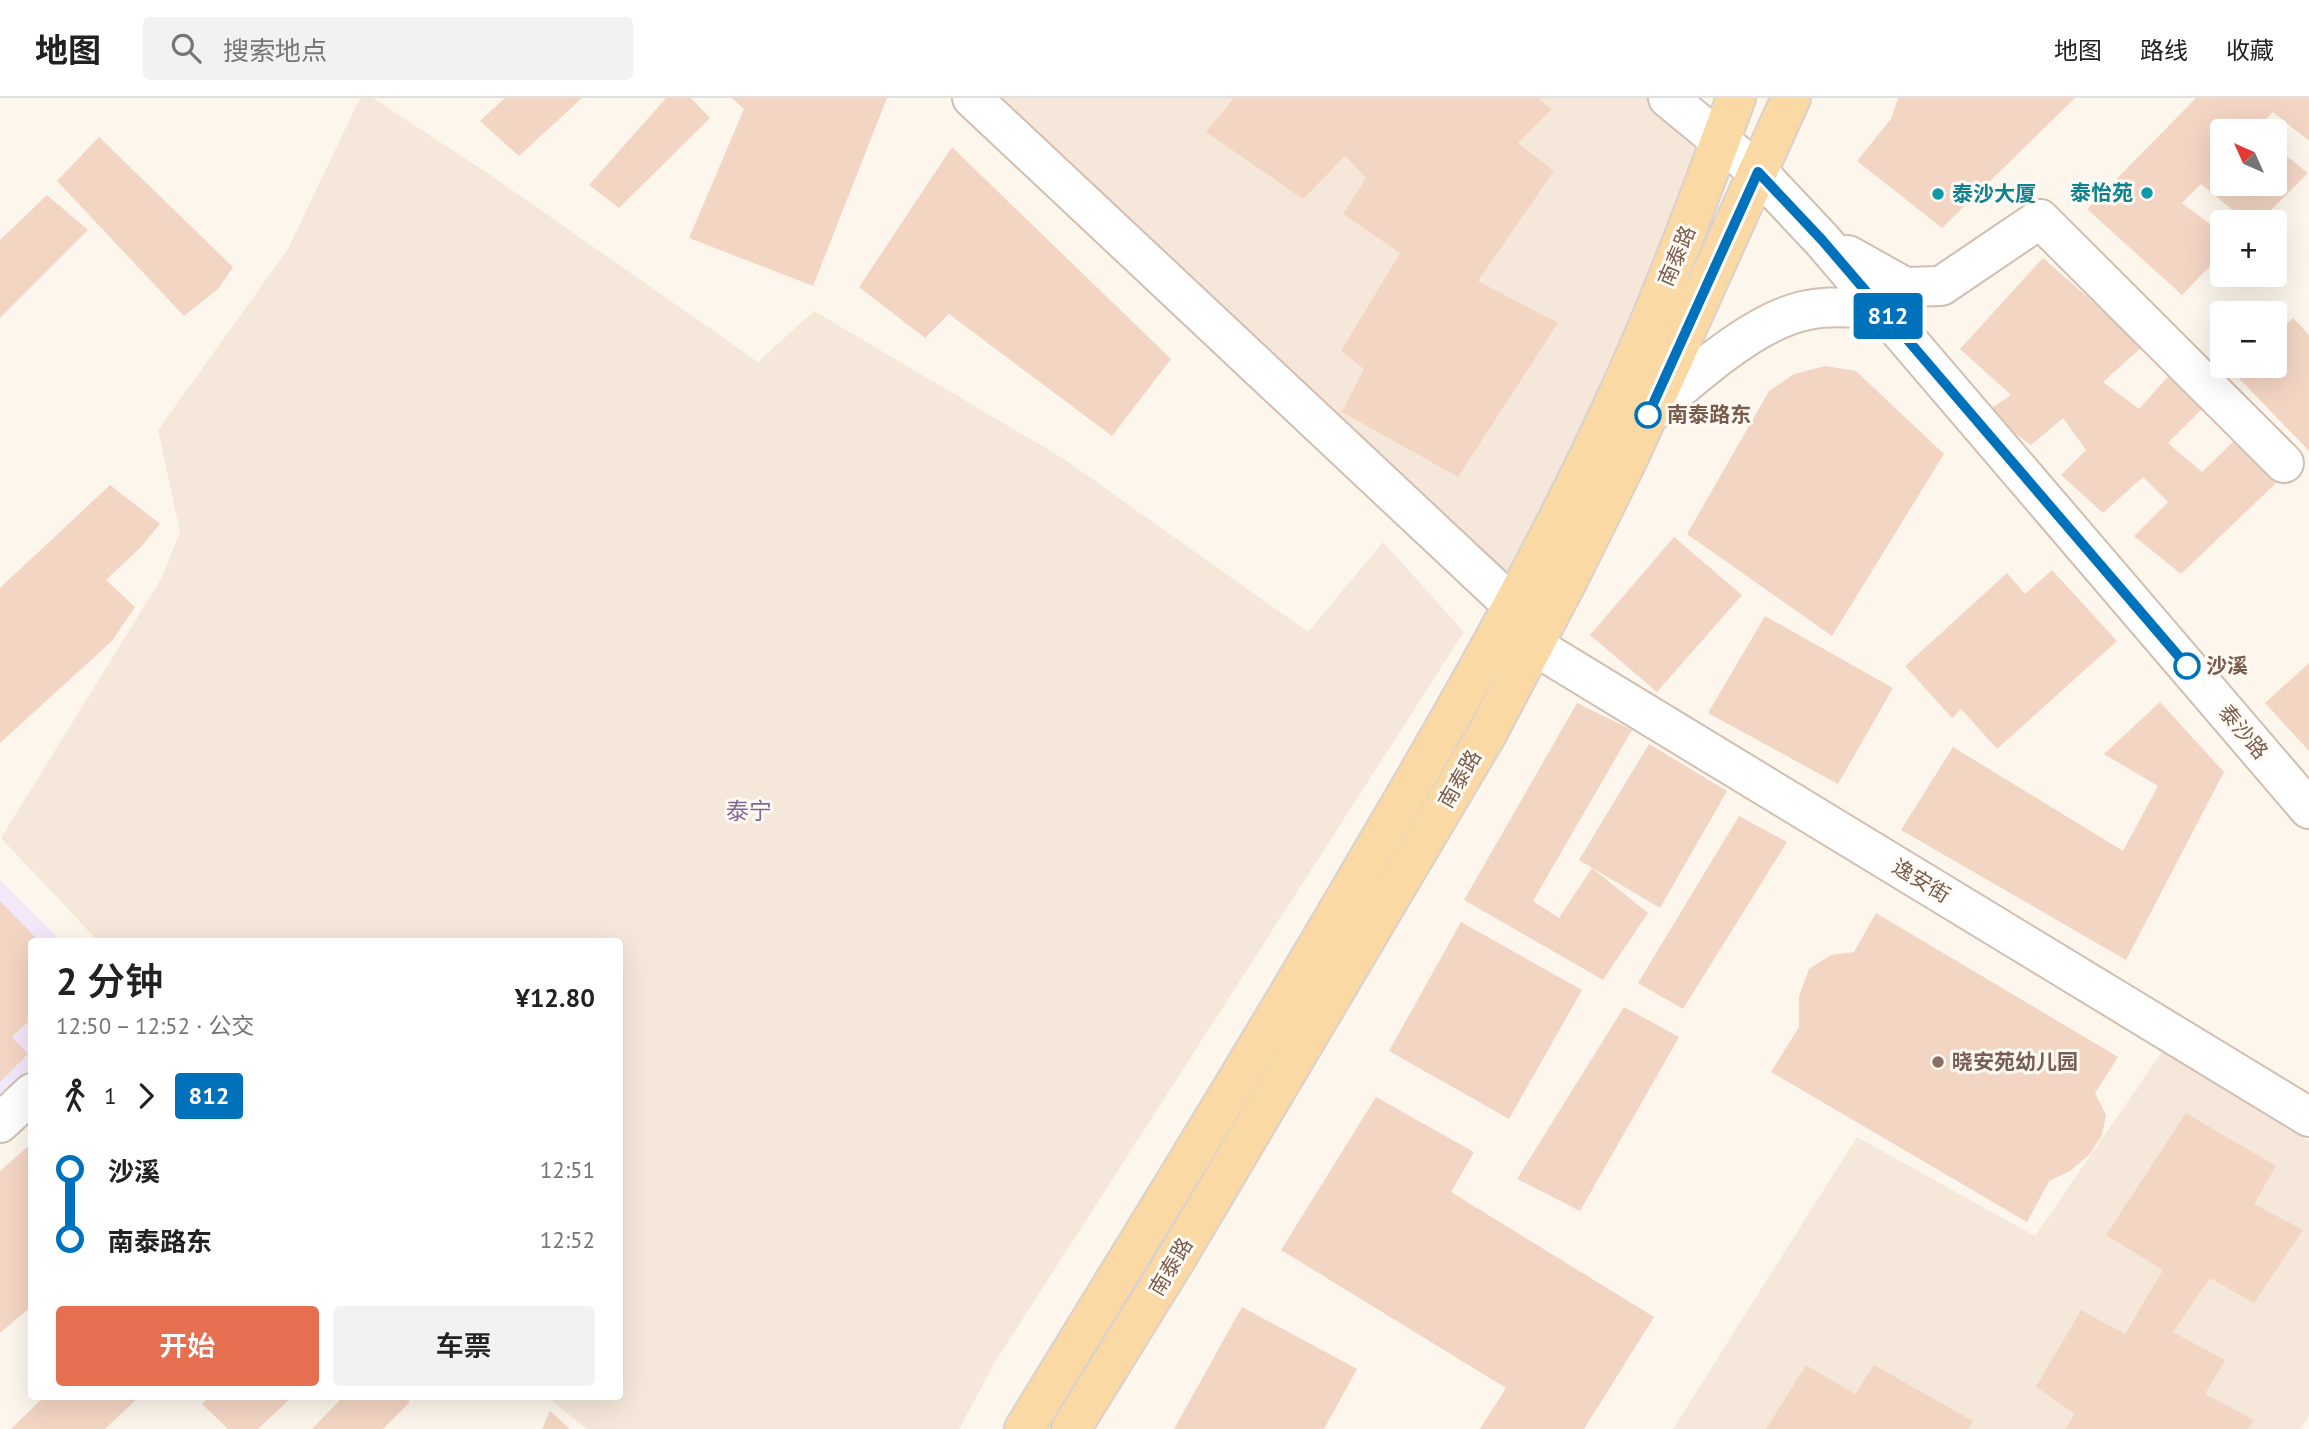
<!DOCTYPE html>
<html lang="zh">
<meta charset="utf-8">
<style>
:root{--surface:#fff;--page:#f2f2f2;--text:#222;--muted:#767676;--line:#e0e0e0;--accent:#e76f51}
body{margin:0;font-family:"PT Sans","Noto Sans SC",sans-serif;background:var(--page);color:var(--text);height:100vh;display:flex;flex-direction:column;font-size:26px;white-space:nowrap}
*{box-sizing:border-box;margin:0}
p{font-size:23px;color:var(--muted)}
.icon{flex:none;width:38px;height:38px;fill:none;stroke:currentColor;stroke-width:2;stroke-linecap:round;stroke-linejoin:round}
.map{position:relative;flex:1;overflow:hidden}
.details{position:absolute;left:28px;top:840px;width:595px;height:462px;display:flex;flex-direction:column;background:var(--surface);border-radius:7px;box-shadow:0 7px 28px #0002}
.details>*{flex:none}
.badge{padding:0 14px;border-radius:5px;font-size:24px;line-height:46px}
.needle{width:46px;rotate:315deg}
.controls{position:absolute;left:2210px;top:21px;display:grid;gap:14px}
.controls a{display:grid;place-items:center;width:77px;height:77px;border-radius:7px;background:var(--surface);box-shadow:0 7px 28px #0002;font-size:35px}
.map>.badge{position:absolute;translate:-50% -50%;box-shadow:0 0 0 4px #fff}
.legs{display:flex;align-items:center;gap:10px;height:77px;padding:0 28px;font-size:23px}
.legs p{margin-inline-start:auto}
.head{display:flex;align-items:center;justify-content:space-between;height:119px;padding:0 28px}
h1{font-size:38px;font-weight:600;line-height:52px}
.cta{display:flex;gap:14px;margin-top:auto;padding:14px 28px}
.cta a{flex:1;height:80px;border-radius:7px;background:var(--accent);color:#fff;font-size:28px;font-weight:600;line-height:80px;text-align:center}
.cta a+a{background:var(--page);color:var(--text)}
ul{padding:0 28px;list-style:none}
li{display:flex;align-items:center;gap:24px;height:70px;font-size:26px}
li i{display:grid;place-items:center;width:10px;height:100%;margin:0 9px;background:currentColor}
li i::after{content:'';width:18px;height:18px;margin:-9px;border:5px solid;border-radius:50%;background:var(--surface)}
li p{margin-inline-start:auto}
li:first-child i{background:linear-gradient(#0000 50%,currentColor 0)}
li:last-child i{background:linear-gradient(currentColor 50%,#0000 0)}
header{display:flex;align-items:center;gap:42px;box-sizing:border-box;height:98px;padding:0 35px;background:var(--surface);border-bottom:2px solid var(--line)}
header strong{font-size:33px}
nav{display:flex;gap:38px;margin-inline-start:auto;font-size:24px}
.search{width:490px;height:63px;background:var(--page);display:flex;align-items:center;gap:18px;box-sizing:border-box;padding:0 24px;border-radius:7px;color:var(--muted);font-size:26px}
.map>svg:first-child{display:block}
</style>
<header>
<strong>地图</strong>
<div class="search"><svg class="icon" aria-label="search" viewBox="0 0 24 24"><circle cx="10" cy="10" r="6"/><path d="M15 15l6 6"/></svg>搜索地点</div>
<nav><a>地图</a><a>路线</a><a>收藏</a></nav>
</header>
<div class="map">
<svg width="2309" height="1331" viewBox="0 0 2309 1331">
<rect width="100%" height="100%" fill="#fdf6ec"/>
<path fill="#f5e8da" d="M360,0H373L486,74L758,264L814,213L1064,361L1308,534L1383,444L1464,534L995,1264L959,1331H587L547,1299L620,1298V844L98,843L1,740L161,481L180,434L158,332L288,151Z
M994,0H1646L1704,42L1608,275L1507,485Z
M2164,951L2309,1043V1318L2300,1331H1673L1857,1039L2035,1138Z"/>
<path fill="#f3e8fa" d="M0,782L61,843L32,844L31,995L0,1025Z"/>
<path fill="#f3d5c3" d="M505,0H582L519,58L480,23Z
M666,0H691L710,20L619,110L589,87Z
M732,0H887L813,188L689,140L744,11Z
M1234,0H1538L1552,11L1518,45L1554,73L1478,183L1558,225L1458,379L1342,314L1364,271L1341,253L1400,155L1343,116L1366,80L1345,58L1303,101L1206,34Z
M1898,0H2075L1942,130L1857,63L1891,21Z
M2196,0H2309V43L2273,14L2254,33H2222V86H2275V49L2308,75L2259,124H2247L2201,86L2182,105L2222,135V156L2182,197L2087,111Z
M99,39L233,169L218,191L184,218L57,83Z
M952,49L1171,261L1112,338L949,216L925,240L859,189Z
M47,97L88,132L0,220V142Z
M2043,160L2143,248L2103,284L2139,311L2173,273L2202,311L2168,345L2202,374L2236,341L2276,385L2181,476L2134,438L2168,404L2143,379L2103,415L2061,377L2086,352L2063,320L2031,347L1986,314L2011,297L1960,251Z
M2293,220L2309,237V353L2234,275L2242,268H2275V237Z
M1826,268L1856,273L1944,356L1832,538L1687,436L1769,293L1794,276Z
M110,387L160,426L140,450L106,482L135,509L112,543L0,645V490Z
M1674,439L1742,497L1657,594L1590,537Z
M2052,472L2117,543L1997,651L1961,611L1952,620L1905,568L2007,475L2025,496Z
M1765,518L1893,590L1838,686L1708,615Z
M2309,565V653L2265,605Z
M2160,604L2224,674L2126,862L1901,732L1953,649L2123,753L2158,688L2104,656Z
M1577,605L1632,632L1533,803L1559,820L1592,770L1648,815L1603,882L1464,802Z
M1649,646L1727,693L1660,810L1579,762Z
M1739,718L1787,744L1683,911L1638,885Z
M0,803L40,844H32V920L12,939L28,956L0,984Z
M1876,815L2118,959L2095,995L2106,1017L2102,1037L2089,1057L2070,1073L2049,1083L2027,1124L1771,974L1799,929V898L1809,871L1831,857L1854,854Z
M1461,824L1582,892L1509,1021L1389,953Z
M1624,909L1679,939L1580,1113L1517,1081Z
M1376,999L1474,1054L1451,1094L1654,1219L1584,1331H1480L1506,1290L1281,1152Z
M2186,1015L2276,1068L2254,1106L2303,1132L2254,1205L2210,1180L2173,1234L2225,1262L2205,1296L2254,1322L2248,1331H2065L2075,1316L2036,1289L2081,1212L2125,1236L2163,1172L2106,1137Z
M32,1045V1208L0,1235V1073Z
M1242,1209L1357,1271L1324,1331H1174Z
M1806,1267L1855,1296L1874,1267L1973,1323L1968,1331H1766Z
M45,1298H140L105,1331H11Z
M210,1298H293L258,1331H228L202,1306Z
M344,1298H405L410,1304L383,1331H312Z
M550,1313L570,1331H542Z"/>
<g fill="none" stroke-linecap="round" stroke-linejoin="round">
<g stroke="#d1beb0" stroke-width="42">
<path id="minor" d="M972,0L1512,507
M1668,0L1758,74L1822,142L2309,711
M1848,157L1905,189L1941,188L2040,121L2284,365
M1648,317C1690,282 1753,222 1808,212C1833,207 1858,210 1883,212
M1533,547L2309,1019
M0,1025L32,995"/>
</g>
<g stroke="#dad1cd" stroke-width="42">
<path id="major" d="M1024,1331C1139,1143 1255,956 1366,765C1457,611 1547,453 1621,290C1664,195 1700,98 1736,0
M1071,1331L1176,1161L1487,636L1569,480L1629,359L1791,0"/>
</g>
<use href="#minor" stroke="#fff" stroke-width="38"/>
<use href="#major" stroke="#fbd9a5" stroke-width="38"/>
</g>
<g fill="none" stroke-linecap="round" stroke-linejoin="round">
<g stroke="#fff" stroke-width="16">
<path id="line-1" d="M1648,317L1758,74L1822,142L2187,568"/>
</g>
<use href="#line-1" stroke="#0072bc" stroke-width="10"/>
</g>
<g fill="#0f9aa8" stroke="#fffaf3" stroke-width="2.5">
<circle cx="2147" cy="95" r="7"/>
<circle cx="1938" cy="96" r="7"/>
</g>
<g fill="#fff" stroke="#0072bc" stroke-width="3.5">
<circle cx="1648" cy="317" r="12"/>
<circle cx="2187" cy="568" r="12"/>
</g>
<circle fill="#8d6e63" stroke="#fffaf3" stroke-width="2.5" cx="1938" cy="964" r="7"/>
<g text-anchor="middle" stroke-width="6" stroke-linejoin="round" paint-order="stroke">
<g font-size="21" font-weight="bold" fill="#0d838f" stroke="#fffaf3" text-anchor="end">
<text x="2133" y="102">泰怡苑</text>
<text x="1952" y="103" text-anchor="start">泰沙大厦</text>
</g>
<g font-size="21" fill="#7a5c4d" stroke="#fffaf3">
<text transform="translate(1677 158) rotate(-67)" y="7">南泰路</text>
<text transform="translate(2243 634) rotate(50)" y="7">泰沙路</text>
<text transform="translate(1460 681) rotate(-60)" y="7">南泰路</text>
<text transform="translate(1921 783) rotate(31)" y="7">逸安街</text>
<text transform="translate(1171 1169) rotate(-59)" y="7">南泰路</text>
</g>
<g font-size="21" font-weight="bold" fill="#7a5c4d" stroke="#fffaf3" text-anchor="start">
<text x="1667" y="324">南泰路东</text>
<text x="2206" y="575">沙溪</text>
</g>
<g font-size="21" font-weight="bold" fill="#785e54" stroke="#fffaf3" text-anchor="start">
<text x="1952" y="971">晓安苑幼儿园</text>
</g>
<g font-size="23" fill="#846695" stroke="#fffaf3">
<text x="749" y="721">泰宁</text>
</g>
</g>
</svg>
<div class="controls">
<a><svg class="needle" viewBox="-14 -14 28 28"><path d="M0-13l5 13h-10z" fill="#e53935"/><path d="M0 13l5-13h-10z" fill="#767676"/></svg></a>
<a>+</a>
<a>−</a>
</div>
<b class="badge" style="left:1888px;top:218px;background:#0072bc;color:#fff">812</b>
<section class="details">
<div class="head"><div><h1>2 分钟</h1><p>12:50 – 12:52 · 公交</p></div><b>¥12.80</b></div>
<div class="legs"><svg class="icon" aria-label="walk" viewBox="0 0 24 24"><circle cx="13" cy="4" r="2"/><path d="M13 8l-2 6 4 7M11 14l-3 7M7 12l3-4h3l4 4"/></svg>1<svg class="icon" aria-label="forward" viewBox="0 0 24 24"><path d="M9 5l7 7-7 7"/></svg><b class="badge" style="background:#0072bc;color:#fff">812</b></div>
<ul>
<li><i style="color:#0072bc"></i><b>沙溪</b><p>12:51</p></li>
<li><i style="color:#0072bc"></i><b>南泰路东</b><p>12:52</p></li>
</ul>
<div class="cta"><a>开始</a><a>车票</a></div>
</section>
</div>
